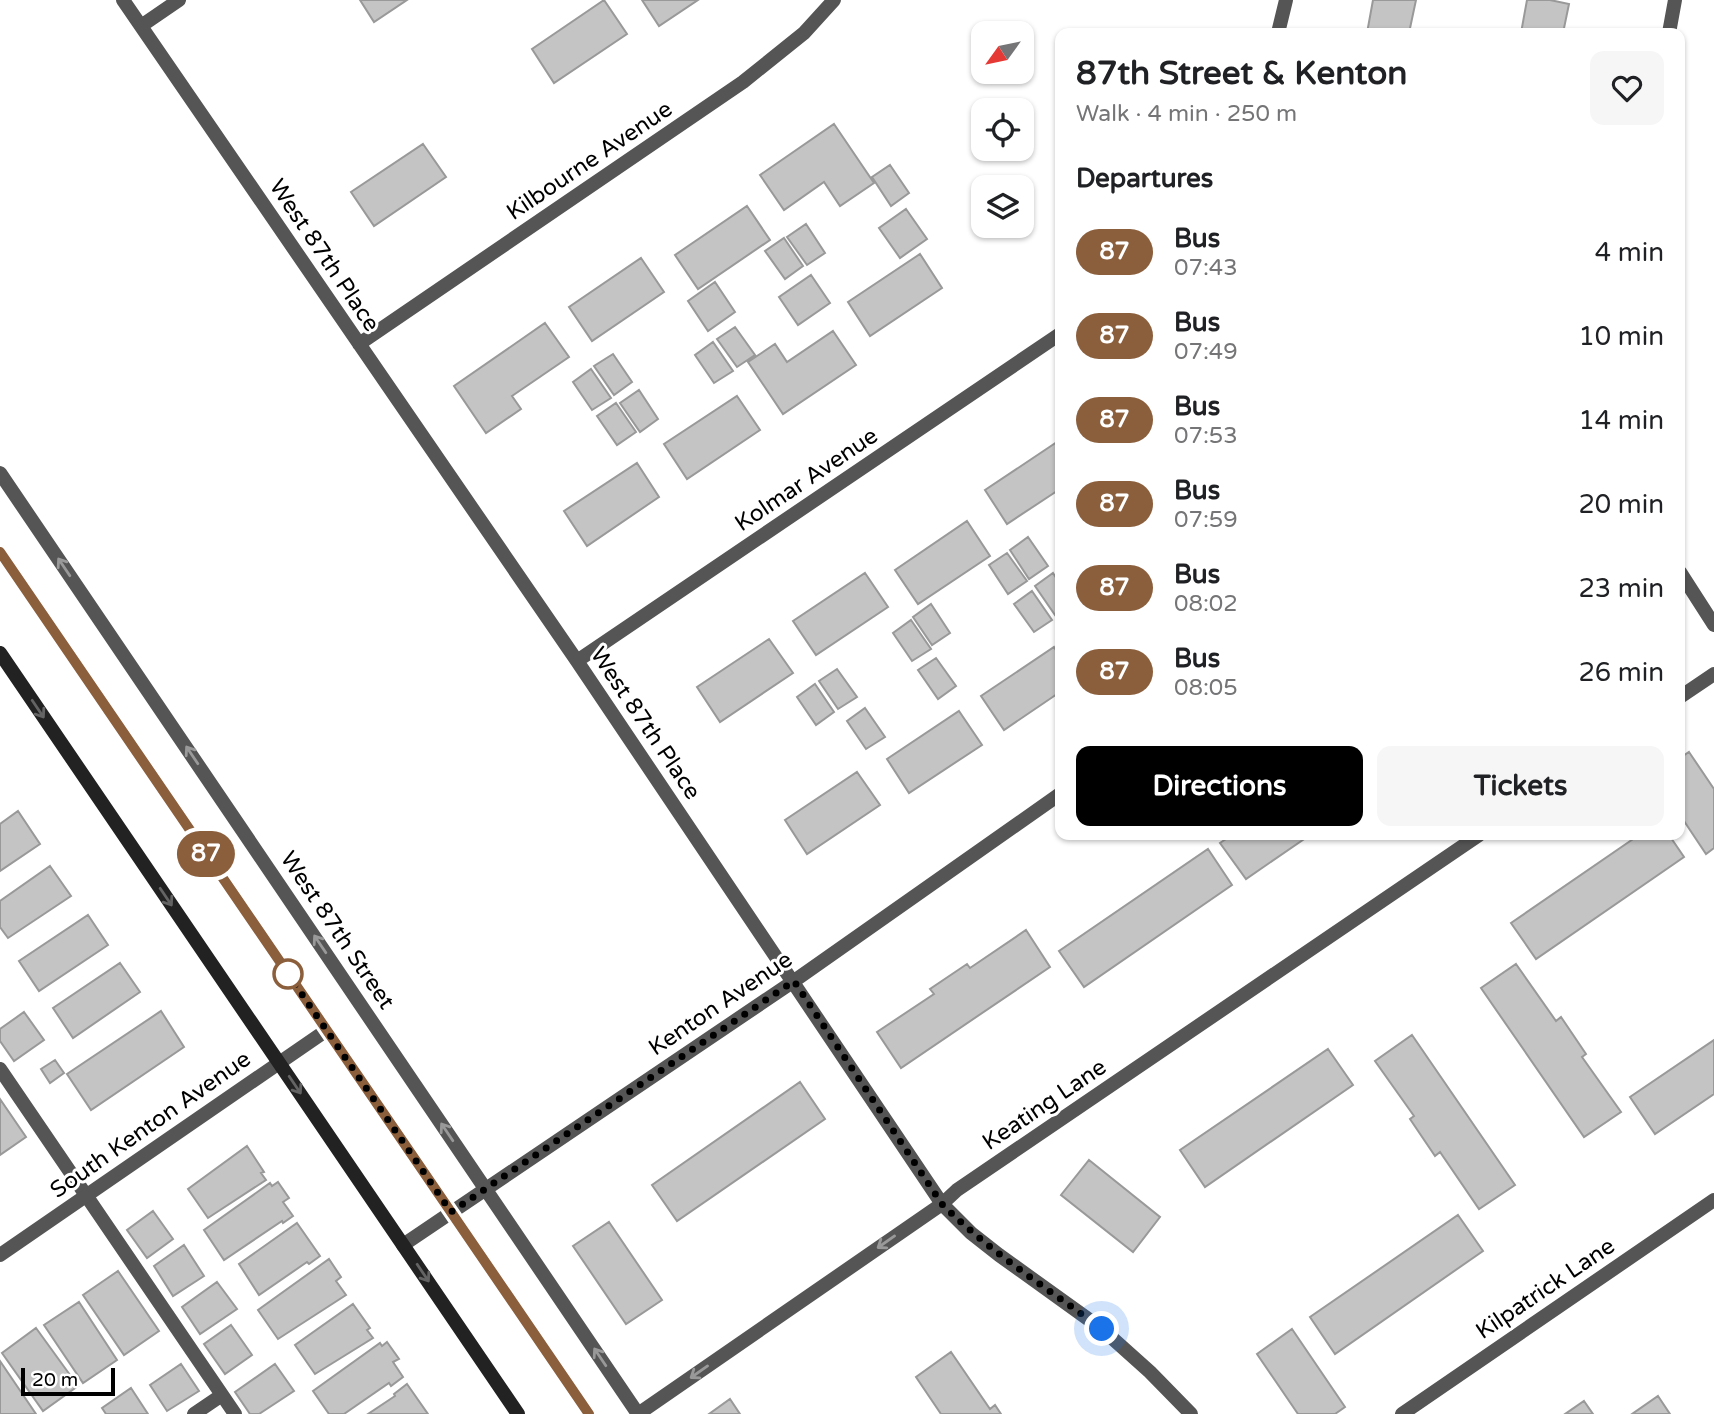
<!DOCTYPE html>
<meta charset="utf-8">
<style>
:root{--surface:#fff;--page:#f6f6f6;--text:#202124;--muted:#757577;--accent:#000}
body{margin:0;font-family:"Varela Round",sans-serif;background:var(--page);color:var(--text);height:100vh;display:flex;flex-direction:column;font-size:26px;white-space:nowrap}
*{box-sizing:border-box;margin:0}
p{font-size:23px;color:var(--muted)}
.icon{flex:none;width:38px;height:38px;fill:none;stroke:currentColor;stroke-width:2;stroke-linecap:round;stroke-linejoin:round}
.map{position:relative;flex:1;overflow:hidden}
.side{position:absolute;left:1055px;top:28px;width:630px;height:812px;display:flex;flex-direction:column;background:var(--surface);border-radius:14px;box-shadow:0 2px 5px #0004}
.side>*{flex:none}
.badge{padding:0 14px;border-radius:23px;font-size:24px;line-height:46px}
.needle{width:46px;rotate:237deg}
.tools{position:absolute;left:971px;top:21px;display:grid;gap:14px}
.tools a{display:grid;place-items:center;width:63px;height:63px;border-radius:14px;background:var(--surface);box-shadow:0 2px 5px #0004;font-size:35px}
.scale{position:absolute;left:21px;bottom:18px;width:94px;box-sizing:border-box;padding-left:7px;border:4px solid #000;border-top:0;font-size:19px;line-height:24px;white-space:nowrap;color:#000;-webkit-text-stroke:5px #fff;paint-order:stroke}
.you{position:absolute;width:35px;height:35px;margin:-18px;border:5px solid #fff;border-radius:50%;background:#1a73e8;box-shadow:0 0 0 10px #1a73e833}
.map>.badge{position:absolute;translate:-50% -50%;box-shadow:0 0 0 4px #fff}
h2{padding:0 21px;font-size:26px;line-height:63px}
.round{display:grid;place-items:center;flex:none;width:74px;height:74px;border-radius:14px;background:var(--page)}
.headline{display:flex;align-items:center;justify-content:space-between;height:119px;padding:0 21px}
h1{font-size:33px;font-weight:800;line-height:52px}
.cta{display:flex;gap:14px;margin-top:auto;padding:14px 21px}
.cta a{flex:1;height:80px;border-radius:14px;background:var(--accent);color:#fff;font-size:28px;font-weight:800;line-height:80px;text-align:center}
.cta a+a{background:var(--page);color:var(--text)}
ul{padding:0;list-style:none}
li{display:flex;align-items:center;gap:21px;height:84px;padding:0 21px}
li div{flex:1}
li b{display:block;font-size:26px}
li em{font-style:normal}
li .badge{min-width:77px;font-weight:700;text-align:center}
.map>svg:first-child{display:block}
</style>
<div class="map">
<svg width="1714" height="1414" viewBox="0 0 1714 1414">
<rect width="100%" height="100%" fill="#fff"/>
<path fill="#c4c4c4" stroke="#999" stroke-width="2" d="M360,0H407L374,22Z
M604,0L627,34L554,83L532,49Z
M642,0H698L659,26Z
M1373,0H1416L1409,33H1367Z
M1527,0H1550L1569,4L1563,33H1521Z
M834,124L874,183L840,206L824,182L784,210L760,175Z
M423,144L446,177L374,226L351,192Z
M890,165L909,193L891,206L872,177Z
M747,206L770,240L698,289L675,255Z
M906,209L927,239L900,258L879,228Z
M806,224L825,253L807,265L787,237Z
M784,238L803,266L785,279L765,251Z
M920,254L942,288L870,336L848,302Z
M641,258L664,292L592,341L569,307Z
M811,275L830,303L798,325L779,297Z
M715,282L735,312L708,331L688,301Z
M545,323L569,357L512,396L521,409L486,433L454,386Z
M735,327L755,355L737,367L717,339Z
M833,331L856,365L783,414L748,362L775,344L787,362Z
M713,342L733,371L714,383L695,355Z
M613,354L632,382L614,395L594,366Z
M591,369L611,398L592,410L573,382Z
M639,390L658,419L640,432L620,403Z
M737,396L760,430L687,479L664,444Z
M616,403L636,432L617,445L597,416Z
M1057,442L1060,448V489L1007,524L985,490Z
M637,463L659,497L587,546L564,511Z
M967,521L990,556L918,604L895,570Z
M1028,537L1048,566L1029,579L1010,550Z
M1007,553L1027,581L1008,594L989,565Z
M865,573L888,607L816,655L793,621Z
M1053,573L1060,584V611L1055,615L1035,586Z
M1032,591L1052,620L1034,632L1014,604Z
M931,604L950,633L932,645L913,617Z
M911,620L931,649L912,661L893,633Z
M769,639L793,673L720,722L697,687Z
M1054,647L1060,657V692L1004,730L981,696Z
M936,658L956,686L938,699L918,670Z
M837,669L857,697L838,709L819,681Z
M815,684L834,712L816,725L797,697Z
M865,708L885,737L866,749L847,721Z
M959,711L982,745L909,793L887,759Z
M1689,752L1714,789V848L1706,854L1680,815V758Z
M857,772L880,805L807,854L785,820Z
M18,811L40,844L0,871V824Z
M1232,835H1310L1246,879L1220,843Z
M1639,835H1669L1684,857L1536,959L1511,923Z
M1208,849L1232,885L1084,987L1059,951Z
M50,866L71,896L8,938L0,927V901Z
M88,915L108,945L39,991L19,961Z
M1026,930L1050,967L901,1068L877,1032L934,994L930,989L967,964L970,968Z
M120,963L140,992L73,1038L53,1008Z
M1516,964L1556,1021L1561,1017L1586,1054L1582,1057L1621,1112L1584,1137L1481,988Z
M161,1011L184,1047L91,1110L67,1074Z
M24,1012L44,1040L14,1061L0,1041V1029Z
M1412,1035L1515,1185L1479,1209L1440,1152L1435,1156L1410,1119L1414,1116L1375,1061Z
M1714,1040V1094L1655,1134L1630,1097Z
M1328,1049L1353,1085L1205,1187L1180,1150Z
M55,1060L64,1073L50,1083L41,1069Z
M800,1082L825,1119L677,1221L652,1185Z
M0,1099L26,1137L0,1155Z
M247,1146L264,1172L261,1173L266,1180L208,1218L188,1189Z
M1089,1160L1160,1217L1133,1252L1061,1195Z
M278,1182L289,1198L283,1202L293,1216L283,1223L282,1221L224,1260L204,1230L270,1183L272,1186Z
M153,1211L173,1239L147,1258L127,1230Z
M1458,1215L1483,1251L1335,1354L1310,1317Z
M609,1222L662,1300L626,1324L573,1246Z
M297,1223L320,1256L309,1264L307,1262L259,1295L239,1264Z
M184,1245L204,1276L173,1296L154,1266Z
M329,1259L341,1277L336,1281L346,1295L278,1339L258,1310Z
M118,1271L159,1331L124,1355L83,1295Z
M217,1282L237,1309L200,1334L182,1307Z
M79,1302L117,1360L83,1383L44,1325Z
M353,1304L370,1328L367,1330L373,1338L315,1374L295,1345Z
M231,1325L252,1355L225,1374L204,1344Z
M36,1328L78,1386L43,1411L2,1353Z
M1292,1329L1345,1407L1335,1414H1298L1257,1354Z
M387,1342L399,1359L393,1362L403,1377L391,1386L389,1383L344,1414H329L313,1391L380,1343L382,1346Z
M951,1352L990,1409L995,1405L1001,1414H941L916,1377Z
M0,1361L36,1414H0Z
M181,1364L199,1391L167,1411L150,1385Z
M275,1364L294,1391L259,1414H250L235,1392Z
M407,1384L428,1414H368L395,1396L394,1394Z
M131,1388L148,1414H106L102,1408Z
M1658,1396L1670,1414H1632Z
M730,1399L740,1414H709Z
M1584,1401L1593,1414H1565Z"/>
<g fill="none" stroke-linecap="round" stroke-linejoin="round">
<path stroke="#555" stroke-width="14" d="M0,1069L235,1414
M194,1414L222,1395"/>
<path stroke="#555" stroke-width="14" d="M123,0L577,661L942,1204L971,1233L999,1255L1102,1329L1150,1372L1191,1414
M141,26L179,0
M1278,33L1286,0
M1669,33L1675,0
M359,344L743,82L804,33L834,0
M0,473L638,1414L942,1204L957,1190L1479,835
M1680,572L1714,625
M577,661L1060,334
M1680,697L1714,674
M403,1245L794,981L1060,794
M0,1255L327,1030
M1402,1414L1714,1200"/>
<path stroke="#222" stroke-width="14" d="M0,552L589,1414
M0,653L518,1414"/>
</g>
<defs><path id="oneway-shaft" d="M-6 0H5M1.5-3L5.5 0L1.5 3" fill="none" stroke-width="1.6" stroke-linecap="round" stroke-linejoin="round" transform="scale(1.75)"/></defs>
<g stroke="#999">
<use href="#oneway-shaft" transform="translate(64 567) rotate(-124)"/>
<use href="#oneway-shaft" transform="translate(192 755) rotate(-124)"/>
<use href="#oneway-shaft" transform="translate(320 944) rotate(-124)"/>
<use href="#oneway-shaft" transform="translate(447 1132) rotate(-124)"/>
<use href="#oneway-shaft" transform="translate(886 1242) rotate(145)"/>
<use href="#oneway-shaft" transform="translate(600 1357) rotate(-124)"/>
<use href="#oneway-shaft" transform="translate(699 1372) rotate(145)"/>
</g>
<g stroke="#646464">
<use href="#oneway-shaft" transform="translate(38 709) rotate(56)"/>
<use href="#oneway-shaft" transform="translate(166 897) rotate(56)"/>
<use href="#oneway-shaft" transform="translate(295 1085) rotate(56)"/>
<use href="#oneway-shaft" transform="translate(423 1273) rotate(56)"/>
</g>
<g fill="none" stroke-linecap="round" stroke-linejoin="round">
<g stroke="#fff" stroke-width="16">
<path id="line" d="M0,552L589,1414"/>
</g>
<use href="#line" stroke="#8b5e3c" stroke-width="10"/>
<path stroke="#000" stroke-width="7" stroke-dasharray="0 12.6" d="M288,974L451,1212L794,981L942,1204C990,1252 1047,1288 1102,1329"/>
</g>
<circle fill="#fff" stroke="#8b5e3c" stroke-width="3.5" cx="288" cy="974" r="14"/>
<g text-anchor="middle" stroke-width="6" stroke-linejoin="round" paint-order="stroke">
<g font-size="23" fill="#000" stroke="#fff">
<text transform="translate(589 160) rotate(-34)" y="8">Kilbourne Avenue</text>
<text transform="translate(325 255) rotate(56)" y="8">West 87th Place</text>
<text transform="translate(806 479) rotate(-34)" y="8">Kolmar Avenue</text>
<text transform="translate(646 723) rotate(56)" y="8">West 87th Place</text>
<text transform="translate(338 930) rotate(56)" y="8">West 87th Street</text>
<text transform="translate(720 1003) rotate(-34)" y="8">Kenton Avenue</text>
<text transform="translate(1044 1104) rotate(-34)" y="8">Keating Lane</text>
<text transform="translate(150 1124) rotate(-35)" y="8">South Kenton Avenue</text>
<text transform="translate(1545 1288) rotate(-34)" y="8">Kilpatrick Lane</text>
</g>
</g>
</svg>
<div class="tools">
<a><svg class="needle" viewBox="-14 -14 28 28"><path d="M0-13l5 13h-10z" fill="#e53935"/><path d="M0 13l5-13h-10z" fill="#757577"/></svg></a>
<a><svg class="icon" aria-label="locate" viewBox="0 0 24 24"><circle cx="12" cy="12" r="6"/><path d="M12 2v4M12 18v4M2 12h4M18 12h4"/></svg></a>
<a><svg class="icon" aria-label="layers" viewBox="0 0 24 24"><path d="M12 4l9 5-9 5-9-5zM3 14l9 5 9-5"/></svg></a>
</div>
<div class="scale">20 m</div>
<div class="you" style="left:1102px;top:1329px"></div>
<b class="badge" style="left:206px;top:854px;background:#8b5e3c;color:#fff">87</b>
<section class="side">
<div class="headline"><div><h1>87th Street &amp; Kenton</h1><p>Walk · 4 min · 250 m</p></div><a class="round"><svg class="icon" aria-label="heart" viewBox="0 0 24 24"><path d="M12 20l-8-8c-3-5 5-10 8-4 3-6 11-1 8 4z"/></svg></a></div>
<h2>Departures</h2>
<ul>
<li><span class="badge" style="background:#8b5e3c;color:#fff">87</span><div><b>Bus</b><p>07:43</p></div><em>4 min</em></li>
<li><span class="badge" style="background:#8b5e3c;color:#fff">87</span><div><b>Bus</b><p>07:49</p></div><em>10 min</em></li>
<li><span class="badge" style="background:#8b5e3c;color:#fff">87</span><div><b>Bus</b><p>07:53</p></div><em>14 min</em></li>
<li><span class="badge" style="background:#8b5e3c;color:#fff">87</span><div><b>Bus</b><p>07:59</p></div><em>20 min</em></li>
<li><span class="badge" style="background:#8b5e3c;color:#fff">87</span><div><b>Bus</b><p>08:02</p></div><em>23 min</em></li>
<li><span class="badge" style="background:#8b5e3c;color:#fff">87</span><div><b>Bus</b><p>08:05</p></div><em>26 min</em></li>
</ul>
<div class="cta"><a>Directions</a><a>Tickets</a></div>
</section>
</div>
